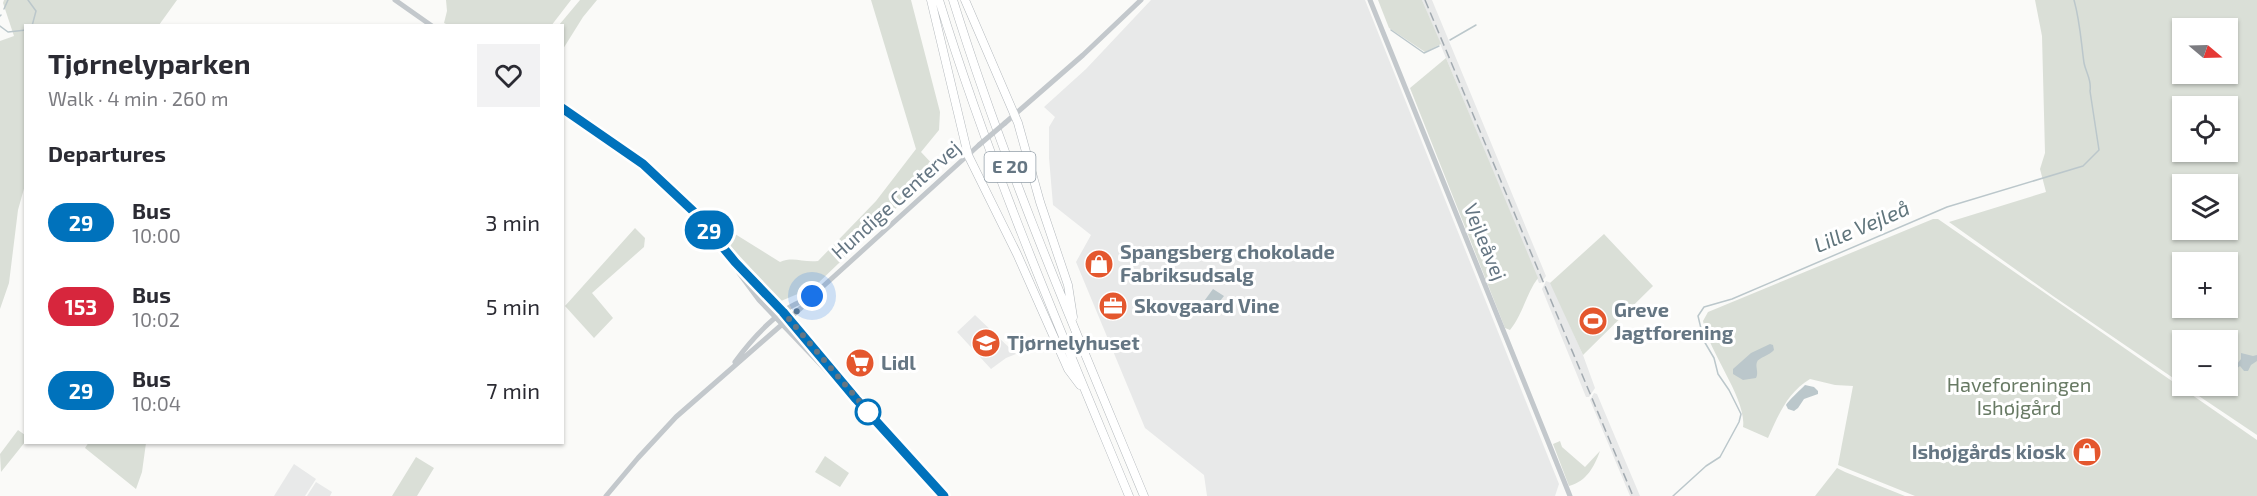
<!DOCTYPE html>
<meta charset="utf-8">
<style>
:root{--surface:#fff;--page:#f2f2f3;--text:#2b2b33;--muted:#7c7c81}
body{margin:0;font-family:"Exo 2",sans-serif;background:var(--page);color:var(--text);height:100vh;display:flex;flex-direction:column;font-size:22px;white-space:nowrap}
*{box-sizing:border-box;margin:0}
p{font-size:20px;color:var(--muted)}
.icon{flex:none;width:33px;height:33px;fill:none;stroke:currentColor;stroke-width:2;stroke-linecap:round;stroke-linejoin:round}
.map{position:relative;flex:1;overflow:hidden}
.drawer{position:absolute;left:24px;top:24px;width:540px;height:420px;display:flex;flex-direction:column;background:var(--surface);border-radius:0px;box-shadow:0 2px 4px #0004}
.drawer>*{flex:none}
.badge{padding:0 12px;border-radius:20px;font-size:21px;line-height:39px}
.needle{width:39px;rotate:109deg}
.controls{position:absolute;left:2172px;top:18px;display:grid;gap:12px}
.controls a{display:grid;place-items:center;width:66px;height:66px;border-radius:0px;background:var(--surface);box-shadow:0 2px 4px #0004;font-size:30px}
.you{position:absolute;width:30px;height:30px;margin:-15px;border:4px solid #fff;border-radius:50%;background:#1a73e8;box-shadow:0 0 0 9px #1a73e833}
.map>.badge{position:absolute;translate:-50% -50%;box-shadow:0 0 0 3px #fff}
h2{padding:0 24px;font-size:22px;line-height:54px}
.round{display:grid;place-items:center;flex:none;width:63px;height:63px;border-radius:0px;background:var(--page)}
.headline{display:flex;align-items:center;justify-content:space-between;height:102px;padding:0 24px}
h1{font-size:28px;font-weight:700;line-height:45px}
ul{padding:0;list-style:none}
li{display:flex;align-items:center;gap:18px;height:84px;padding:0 24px}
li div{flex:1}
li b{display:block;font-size:22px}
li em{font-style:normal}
li .badge{min-width:66px;font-weight:700;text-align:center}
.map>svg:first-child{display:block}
</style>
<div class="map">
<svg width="2257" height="496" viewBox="0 0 2257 496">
<rect width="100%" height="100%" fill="#fafaf8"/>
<path fill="#e8e9e9" d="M1151,0H1365L1559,484L1555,496H1207L1204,475L1145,428L1076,262L1091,235L1053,205L1049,158V127L1055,117L1044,107L1086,69Z
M1422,0H1432L1546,276L1541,283H1539Z
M1546,281L1551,283L1583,355L1595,388L1589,397H1586L1542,289Z
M975,315L1016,354L1006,358L991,369L957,332Z
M1594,393L1597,394L1640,496H1630L1590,400Z
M294,464L316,479L305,496H274Z
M316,482L332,492L330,496H307Z"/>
<path fill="#dadfd7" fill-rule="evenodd" d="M4,0H177L159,25L26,26L25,185L18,210L9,283L0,309V41L14,36L3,3Z
M446,0H571L551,26L448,25L444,23L447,11Z
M580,0H597L583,17L563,49L562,26L559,25Z
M871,0H911L940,112L939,130L921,152L937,169L814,287L781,301L698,211L780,262C794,256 803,263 818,261L876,201L916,149Z
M1378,0H1422L1441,44L1425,52L1389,28Z
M2035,0H2257V435L2184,386H2228V340H2182V384L2053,296L1949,222L2046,192L2040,169L2045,153L2042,36ZM2182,28H2228V74H2182ZM2182,106H2228V152H2182ZM2182,184H2228V230H2182ZM2182,262H2228V308H2182Z
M1446,58L1538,278C1526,294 1523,314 1510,330L1505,328L1410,88Z
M1933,219H1938L2257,440V496H1915L1838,465L1853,386L1835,385L1810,379C1787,393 1779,414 1768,438L1743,427C1747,399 1709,353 1703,321L1708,312Z
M635,228L645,238L644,247L592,293L613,318L594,338L565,306Z
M1604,234L1653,286L1583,355L1550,283Z
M18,430L25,435V442L1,472L0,454Z
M1560,441L1562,447L1585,467L1600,451C1594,467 1587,481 1569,486L1553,444Z
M89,442L146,443L142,472L136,489L85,448Z
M825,456L849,473L840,487L815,472Z
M416,457L434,468L417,496H392Z
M1837,468L1845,472L1905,496H1815Z"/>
<path fill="#bbc7cb" d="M1213,289L1224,296L1209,315L1199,308Z
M1770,344L1773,345L1774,350C1770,355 1758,358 1757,362C1755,367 1759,372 1756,378L1743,380L1733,374V369L1751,353Z
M2241,353L2253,356L2257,355V361L2251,365L2248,371H2244L2240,366L2236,369L2233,364H2237L2241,359Z
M1805,385L1814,387L1818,391V394L1804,399L1798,408L1794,411L1788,409L1786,405C1788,401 1800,390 1805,385Z"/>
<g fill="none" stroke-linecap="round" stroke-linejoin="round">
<path stroke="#bbc7cb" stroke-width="1.5" d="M28,0L36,11L32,26
M4,9L8,0
M0,16L1,15
M0,26L8,32L26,30
M1391,30L1424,53L1439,46
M1450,40L1476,25
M1673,496L1706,466L1720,457L1739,422L1741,414L1729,390L1718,374L1714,358L1704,341L1698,316L1704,307L1732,299L1947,207L2083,166L2099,150L2090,91C2092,80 2086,73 2084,63C2081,41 2080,21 2074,0"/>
<g stroke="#b4b9bd" stroke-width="9">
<path id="highway" d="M931,0L968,155L1017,254L1068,369L1080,385
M939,0C991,169 1061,332 1129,496
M953,0C1006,170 1076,332 1144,496
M965,0L1018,123L1040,202L1068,285L1073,317"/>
</g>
<path stroke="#c3c8cc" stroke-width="5" d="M395,0L432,26
M1370,0L1570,496
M562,108L643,164L693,211L735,262L743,269L783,312L856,399L944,496
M1005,123L1083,55L1141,0
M736,264L739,273L759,300L843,388
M735,362C750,341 782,304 808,300
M606,496L638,458L676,417L802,307L808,300L979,145"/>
<use href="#highway" stroke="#fff" stroke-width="8"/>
<path stroke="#a2aab0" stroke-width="1.5" stroke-dasharray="9 4.5" stroke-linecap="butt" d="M1425,0L1633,496"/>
<path stroke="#c3c8cc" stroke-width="5" d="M979,145L1005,123"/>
</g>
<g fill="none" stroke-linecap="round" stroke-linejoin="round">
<g stroke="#fff" stroke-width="14">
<path id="line" d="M562,108L643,164L693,211L735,262L783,312L856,399L944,496"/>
</g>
<use href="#line" stroke="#0072bc" stroke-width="9"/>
<path stroke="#657683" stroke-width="6" stroke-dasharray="0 10.8" d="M812,296L789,319L871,415L868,412"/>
</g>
<defs>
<g id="shop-disc" transform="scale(1.5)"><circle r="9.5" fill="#e4572e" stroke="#fff"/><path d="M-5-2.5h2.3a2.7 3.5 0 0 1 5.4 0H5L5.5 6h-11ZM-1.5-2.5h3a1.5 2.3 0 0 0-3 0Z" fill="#fff"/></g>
<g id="office-disc" transform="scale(1.5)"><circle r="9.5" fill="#e4572e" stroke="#fff"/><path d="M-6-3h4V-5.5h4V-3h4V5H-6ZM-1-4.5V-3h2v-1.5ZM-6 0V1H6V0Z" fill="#fff"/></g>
<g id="stadium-disc" transform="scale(1.5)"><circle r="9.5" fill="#e4572e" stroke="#fff"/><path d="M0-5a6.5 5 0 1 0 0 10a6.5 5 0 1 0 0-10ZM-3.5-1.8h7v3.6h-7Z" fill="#fff"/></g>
<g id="school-disc" transform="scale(1.5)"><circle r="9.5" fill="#e4572e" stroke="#fff"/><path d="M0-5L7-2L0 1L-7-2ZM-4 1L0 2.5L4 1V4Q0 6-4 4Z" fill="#fff"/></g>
<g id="supermarket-disc" transform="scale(1.5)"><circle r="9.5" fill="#e4572e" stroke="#fff"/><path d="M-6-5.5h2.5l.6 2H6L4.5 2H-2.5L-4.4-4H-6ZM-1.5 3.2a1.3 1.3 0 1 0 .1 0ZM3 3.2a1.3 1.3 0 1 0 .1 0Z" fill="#fff"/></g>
</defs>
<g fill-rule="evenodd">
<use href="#shop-disc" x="1099" y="264"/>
<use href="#office-disc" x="1113" y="306"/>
<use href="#stadium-disc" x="1593" y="321"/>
<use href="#school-disc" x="986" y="343"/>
<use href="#supermarket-disc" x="860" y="363"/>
<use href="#shop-disc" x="2087" y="452"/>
</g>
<circle fill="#fff" stroke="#0072bc" stroke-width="3" cx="868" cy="412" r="12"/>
<g text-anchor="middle" stroke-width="6" stroke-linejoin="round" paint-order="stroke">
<rect fill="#fff" stroke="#939fa8" stroke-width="1.5" x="984.5" y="152" width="51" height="30" rx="4.5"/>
<g font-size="18" font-weight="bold" fill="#657683">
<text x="1010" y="173">E 20</text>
</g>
<g font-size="20" fill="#657683" stroke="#fff">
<text transform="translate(896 200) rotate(-42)" y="7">Hundige Centervej</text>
<text transform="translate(1485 242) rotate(68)" y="7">Vejleåvej</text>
</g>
<g font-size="20" font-weight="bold" fill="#657683" stroke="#fff" text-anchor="start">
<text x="1120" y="259">Spangsberg chokolade<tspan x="1120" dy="23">Fabriksudsalg</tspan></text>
<text x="1134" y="313">Skovgaard Vine</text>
<text x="1614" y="317">Greve<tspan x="1614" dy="23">Jagtforening</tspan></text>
<text x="1007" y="350">Tjørnelyhuset</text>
<text x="881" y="370">Lidl</text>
<text x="2066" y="459" text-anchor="end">Ishøjgårds kiosk</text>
</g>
<g font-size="20" fill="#687a64" stroke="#fff">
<text x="2019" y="392">Haveforeningen<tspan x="2019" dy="23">Ishøjgård</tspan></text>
</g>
<g font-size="21" font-style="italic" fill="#60757c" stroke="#fff">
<text transform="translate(1862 227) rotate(-23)" y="7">Lille Vejleå</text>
</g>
</g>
</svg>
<div class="controls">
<a><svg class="needle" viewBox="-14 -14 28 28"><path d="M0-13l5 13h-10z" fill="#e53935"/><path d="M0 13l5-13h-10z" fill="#7c7c81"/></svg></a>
<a><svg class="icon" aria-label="locate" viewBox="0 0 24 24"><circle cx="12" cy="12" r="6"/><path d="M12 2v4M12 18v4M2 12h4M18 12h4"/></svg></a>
<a><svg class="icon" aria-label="layers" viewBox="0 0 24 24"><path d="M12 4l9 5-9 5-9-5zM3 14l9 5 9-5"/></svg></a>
<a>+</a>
<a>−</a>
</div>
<div class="you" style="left:812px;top:296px"></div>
<b class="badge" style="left:709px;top:230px;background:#0072bc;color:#fff">29</b>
<section class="drawer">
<div class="headline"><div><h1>Tjørnelyparken</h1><p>Walk · 4 min · 260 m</p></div><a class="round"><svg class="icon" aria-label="heart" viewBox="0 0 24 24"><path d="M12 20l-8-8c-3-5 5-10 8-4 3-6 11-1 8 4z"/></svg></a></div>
<h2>Departures</h2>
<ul>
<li><span class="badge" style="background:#0072bc;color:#fff">29</span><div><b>Bus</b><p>10:00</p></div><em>3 min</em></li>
<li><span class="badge" style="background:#d7263d;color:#fff">153</span><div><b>Bus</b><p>10:02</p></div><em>5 min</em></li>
<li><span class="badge" style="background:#0072bc;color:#fff">29</span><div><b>Bus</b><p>10:04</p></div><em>7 min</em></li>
</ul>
</section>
</div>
